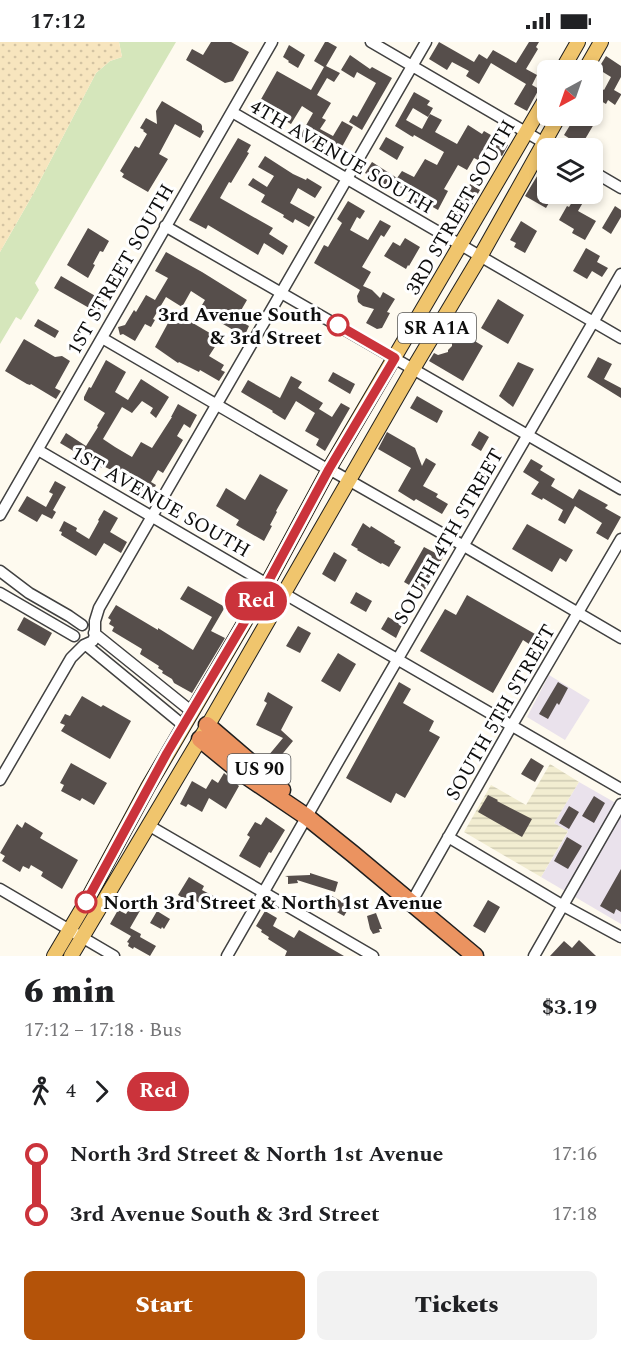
<!DOCTYPE html>
<meta charset="utf-8">
<style>
:root{--surface:#fff;--page:#f2f2f2;--text:#202124;--muted:#757577;--accent:#b45309}
body{margin:0;font-family:Spectral,serif;background:var(--page);color:var(--text);height:100vh;display:flex;flex-direction:column;font-size:22px;white-space:nowrap}
*{box-sizing:border-box;margin:0}
p{font-size:20px;color:var(--muted)}
.icon{flex:none;width:33px;height:33px;fill:none;stroke:currentColor;stroke-width:2;stroke-linecap:round;stroke-linejoin:round}
.map{position:relative;height:914px;overflow:hidden}
.sheet{display:flex;flex-direction:column;background:var(--surface);flex:1}
.sheet>*{flex:none}
.badge{padding:0 12px;border-radius:20px;font-size:21px;line-height:39px}
.needle{width:39px;rotate:220deg}
.controls{position:absolute;left:537px;top:18px;display:grid;gap:12px}
.controls a{display:grid;place-items:center;width:66px;height:66px;border-radius:9px;background:var(--surface);box-shadow:0 3px 9px #0003;font-size:30px}
.map>.badge{position:absolute;translate:-50% -50%;box-shadow:0 0 0 3px #fff}
.legs{display:flex;align-items:center;gap:9px;height:66px;padding:0 24px;font-size:20px}
.legs p{margin-inline-start:auto}
.headline{display:flex;align-items:center;justify-content:space-between;height:102px;padding:0 24px}
h1{font-size:33px;font-weight:800;line-height:45px}
.button{display:flex;gap:12px;margin-top:auto;padding:12px 24px}
.button a{flex:1;height:69px;border-radius:9px;background:var(--accent);color:#fff;font-size:24px;font-weight:800;line-height:69px;text-align:center}
.button a+a{background:var(--page);color:var(--text)}
ul{padding:0 24px;list-style:none}
li{display:flex;align-items:center;gap:21px;height:60px;font-size:22px}
li i{display:grid;place-items:center;width:9px;height:100%;margin:0 8px;background:currentColor}
li i::after{content:'';width:15px;height:15px;margin:-8px;border:4px solid;border-radius:50%;background:var(--surface)}
li p{margin-inline-start:auto}
li:first-child i{background:linear-gradient(#0000 50%,currentColor 0)}
li:last-child i{background:linear-gradient(currentColor 50%,#0000 0)}
.status{display:flex;justify-content:space-between;align-items:center;height:42px;padding:0 30px;background:var(--surface);direction:ltr}
.status svg{height:16px;fill:currentColor}
.map>svg:first-child{display:block}
</style>
<div class="status"><b>17:12</b><svg viewBox="0 0 49 12"><path d="M0 12V9h3v3zM5 12V6h3v6zM10 12V3h3v9zM15 12V0h3v12zM26 1h20v11H26zM47 4h2v5h-2z"/></svg></div>
<div class="map">
<svg width="621" height="914" viewBox="0 0 621 914">
<defs>
<pattern id="farmland-rules" width="6" height="5" patternUnits="userSpaceOnUse" patternTransform="scale(1.5)"><rect width="6" height="5" fill="#f2edd1"/><path d="M0 2.5h6" fill="none" stroke="#cecab2"/></pattern>
<pattern id="sand-dots" width="8" height="8" patternUnits="userSpaceOnUse" patternTransform="scale(1.5)"><rect width="8" height="8" fill="#f7e5be"/><path d="M2 2h.1M6 6h.1" fill="none" stroke="#d3c3a2" stroke-width="1.8" stroke-linecap="round"/></pattern>
</defs>
<rect width="100%" height="100%" fill="#fefaef"/>
<path fill="#eae2ec" d="M549,633L590,658L565,698L527,675Z
M579,740L621,764V882L541,835L568,790L554,781Z"/>
<path fill="url(#farmland-rules)" d="M550,722L579,740L554,781L568,789L541,835L464,790L491,743L526,763Z"/>
<path fill="#d5e6bb" d="M119,0H176L35,241L39,248L21,278L16,275L0,302V210L32,154L96,31L110,19L122,15Z"/>
<path fill="url(#sand-dots)" d="M0,0H119L122,15L110,19L96,31L32,154L0,210Z"/>
<path fill="#564e4b" d="M211,0H231L249,10L233,39L225,41L186,18L192,7L203,13Z
M325,0H328L337,5L326,24L340,31L334,40L327,36L317,53L331,61L322,76L326,78L320,87L333,94L342,79L353,85L338,112L323,103L322,105L300,94L313,71L302,64L291,82L259,64L261,59H260L277,29L311,48L324,25L314,19Z
M439,0L474,20L479,12L487,17L493,8L516,21L529,0H539L536,5L538,7L526,27L537,33L532,43L539,47L527,69L514,62L526,42L491,21L479,42L466,34L469,29L452,20L447,28L429,17Z
M289,3L305,13L298,26L288,20L289,19L283,15Z
M350,13L370,27L372,25L392,36L362,88L349,80L353,73L357,75L376,41L357,30L354,36L341,28Z
M606,14L621,24V35L614,48L621,52V53L615,63L608,58L606,62L601,59L593,74L599,77L595,83L594,82L581,104L564,93L575,75L578,77L580,74H592V47L595,42L604,48L611,35L598,27Z
M414,50L430,59L427,63L433,66L428,75L413,66L406,78L422,87L430,72L442,78L435,90L457,102L468,83L482,92L484,89L508,103L502,114L486,105L478,118L474,116L467,128L458,123L444,147L448,149L438,168L422,159L420,164L408,157L411,151L388,139L386,143L365,131L372,120L397,136L402,129L414,135L425,117L437,123L444,110L414,93L413,95L411,94L395,84Z
M162,59L201,82L202,84V88L204,89L200,96L175,82L159,112L168,117L148,150L122,135L124,132L120,129L135,104L139,106L147,92L143,89L144,88L140,86L146,76L157,82L156,69Z
M386,95L404,105L397,118L379,107Z
M238,96L251,103L247,110L249,111L231,141L229,140L220,156L273,186L269,192L288,204L283,213L264,201L258,213L208,183L206,187L189,178Z
M265,114L293,132L306,138L307,136L322,145L315,156L298,146L290,161L315,175L309,185L295,177L293,181L283,175L284,173L261,160L265,153L248,143L253,136L267,145L274,134L258,125Z
M548,116V152H554L546,166L525,154Z
M470,142L480,148L461,183L453,178Z
M577,152H588L578,169L596,179L585,198L572,191L574,187L559,178L567,164L569,165Z
M348,159L365,169L360,177L357,175L350,188L368,198L380,178L391,184L384,195L381,193L362,225L371,230L363,244L372,248L380,256L383,250L395,257L387,270L390,271L382,286L377,287L366,281L374,267L363,264L358,260L357,254L360,248L314,221L324,203L328,205L342,181L337,177Z
M615,164L621,168V175L611,192L602,186Z
M521,179L537,189L525,211L514,205L516,201L510,198Z
M88,186L109,199L103,210L100,209L93,222L95,223L88,236L67,223Z
M405,196L420,205L409,224L408,223L406,227L384,214L393,200L400,204Z
M586,206L600,214L597,220L608,226L602,235L592,229L587,237L573,229Z
M166,210L202,230L247,258L236,277L249,284L243,297L241,299L232,294L235,289L199,268L205,258L191,249L182,265L166,255L153,277L155,278L151,285L145,282L135,299L123,292L120,293L118,285L125,283L134,268L136,270L146,253L155,258L168,236L155,229Z
M61,234L104,259L98,271L54,246Z
M498,257L524,273L508,302L481,286Z
M174,270L220,297L209,314L224,323L221,328L225,330L219,339L200,328L199,330L179,320L178,321L155,305Z
M38,277L59,289L55,296L34,284Z
M463,292L483,304L463,339L429,319L434,311L438,313L448,310V308L452,304V300L457,297L456,295Z
M24,297L55,315L62,314L70,319L55,346L61,349L56,357L31,342L30,343L27,342L5,329Z
M598,315L612,322L604,337L621,346V356L587,335Z
M106,318L126,330L115,350L128,358L141,337L169,355L156,376L150,371L153,366L142,359L132,371L122,365L103,397L115,405L132,415L141,400L152,406L172,375H171L178,362L197,373L190,386L184,382L177,394L183,398L163,431L158,428L151,440L156,443L149,455L131,444L134,439L103,424L102,426L60,401L66,391L86,404L98,385L97,384L105,371L84,358V355L89,345L91,346Z
M518,320L534,327L513,365L499,354Z
M333,330L355,342L350,352L328,339Z
M291,334L302,340L298,346L323,361L319,367L332,375L341,361L350,366L325,409L316,403L319,397L305,389L315,371L296,359L285,378L272,370L273,369L241,350L248,338L280,356Z
M417,354L443,369L437,381L410,366Z
M479,389L489,395L481,409L471,403Z
M387,390L415,406L422,424L426,416L436,422L423,444L438,452L436,455L448,462L442,472L416,457L414,459L398,449L411,426L378,407Z
M483,416L497,424L487,440L474,432Z
M531,417L543,424L540,428L555,437L551,444L573,457L579,447L608,463L605,466L621,475L608,498L596,491L602,481L575,464L565,482L558,478L563,468L543,456L542,458L531,452L539,440L523,430Z
M260,432L288,448L276,469L277,470L270,483L272,484L264,499L236,483L239,478L216,464L226,446L245,458Z
M55,439L66,445L53,468L56,470L52,477L42,472L37,480L18,469L27,454L46,465L53,452L49,450Z
M104,468L118,476L110,490L127,500L121,511L104,501L96,514L61,493L62,490L59,489L64,479L77,486L76,489L89,497L99,479L98,478Z
M363,481L370,486L371,484L395,499L394,501L401,505L389,525L382,521L381,522L357,508L358,507L351,503Z
M527,482L573,508L566,520L560,516L552,530L512,507Z
M424,505L443,515L423,551L404,540Z
M334,510L347,518L335,540L322,532Z
M188,544L225,565L211,589L225,596L192,651L174,641L172,637L162,631L163,629L158,626L159,624L140,612L142,607L112,589L114,585L109,582L111,578L108,576L116,563L158,588V586L193,608L212,575L180,557Z
M356,550L372,559L366,570L350,561Z
M467,553L535,592L529,602L523,598L493,651L420,609L445,567L456,573Z
M24,575L52,591L45,604L17,588Z
M388,575L402,583L396,596L381,587Z
M298,584L311,591L300,611L286,604Z
M338,611L356,622L340,650L321,639Z
M399,640L411,647L403,661L434,679L429,689L440,695L405,756L396,751L391,761L346,736Z
M558,640L568,646L559,663L557,661L548,677L539,672Z
M268,650L293,665L281,688L293,699L275,721L268,714L283,696L256,683L267,661L264,659Z
M82,654L101,665L103,663L131,679L110,717L61,689L65,683L60,681L65,672L70,674Z
M531,716L544,724L535,740L521,732Z
M71,721L107,741L94,763L82,756L80,759L61,749L64,743L60,741Z
M224,731L239,744L226,767L209,756L202,770L188,762L186,765L180,762L192,739L206,747L212,737L218,741Z
M488,753L498,758L497,759L532,777L522,795L478,770Z
M594,754L605,761L594,781L582,774Z
M569,764L579,770L569,787L559,781Z
M266,775L285,788L271,811L269,810L260,826L239,814L250,795L247,793L255,780L261,783Z
M25,780L43,791L40,796L78,818L62,847L41,834L43,830L31,823L29,827L23,824L20,830L2,819L5,814L0,811L17,782L22,786Z
M567,795L582,804L568,827L554,819Z
M621,827V870L616,867L614,872L600,864Z
M310,831L338,840L335,850L297,838L298,841L288,842V835L285,834L310,833Z
M189,835L204,844L202,848L223,859L216,870L196,859L194,863L178,853Z
M332,854L350,864L344,874L326,864Z
M136,855L145,860L130,886L141,892L140,895L156,904L150,914L134,905L133,907L128,904L129,901L127,900L131,894L110,882L118,868L126,872Z
M488,858L500,865L485,891L473,884Z
M157,869L170,877L164,887L162,885L161,887L150,881Z
M265,869L277,876L273,884L294,896L299,888L344,914H285L287,909L268,897L269,895L261,890L262,888L256,884Z
M376,871L382,887H379L380,890L373,892L370,887L367,874Z
M579,898L596,914H550L564,899L572,906Z"/>
<g fill="none" stroke-linecap="round" stroke-linejoin="round">
<g stroke="#414141" stroke-width="13">
<path id="minor" d="M371,0L553,106
M232,70L621,296
M592,129L621,146
M165,184L621,447
M102,296L322,424L329,427L464,504L621,596
M38,408L267,542
M0,473L272,0
M0,529L29,551L69,574L82,583
M0,551L74,594
M283,551L621,747
M94,591L191,669
M86,603L183,683
M0,738L71,616L84,603L93,599L95,593V579L99,566L426,0
M148,783L373,914
M448,795L562,863L621,895
M0,847L114,914
M411,861L512,683L621,497
M227,914L338,720L621,232
M534,914L621,762"/>
</g>
<g stroke="#1f1f1f" stroke-width="16">
<path id="major" d="M562,28L578,0
M585,28L601,0
M54,914L86,860L148,745L267,542L329,427L548,53
M71,914L200,697L413,327L480,215L559,74"/>
</g>
<g stroke="#1f1f1f" stroke-width="19">
<path id="highway" d="M207,683L270,737L282,748
M200,697L239,729L307,775L353,812L475,914"/>
</g>
<use href="#minor" stroke="#fff" stroke-width="10"/>
<use href="#major" stroke="#f0c56d" stroke-width="14"/>
<use href="#highway" stroke="#eb9360" stroke-width="16"/>
</g>
<g fill="none" stroke-linecap="round" stroke-linejoin="round">
<g stroke="#fff" stroke-width="14">
<path id="line-1" d="M86,860L167,711L267,542L329,427L395,316L338,283"/>
</g>
<use href="#line-1" stroke="#cb333b" stroke-width="9"/>
</g>
<g fill="#fff" stroke="#cb333b" stroke-width="3">
<circle cx="338" cy="283" r="10"/>
<circle cx="86" cy="860" r="10"/>
</g>
<g text-anchor="middle" stroke-width="6" stroke-linejoin="round" paint-order="stroke">
<g fill="#fff" stroke="#565656" stroke-width="1.5">
<rect x="398" y="271" width="78" height="30" rx="4.5"/>
<rect x="227.5" y="712" width="63" height="30" rx="4.5"/>
</g>
<g font-size="18" font-weight="bold" fill="#0e0e0e">
<text x="437" y="292">SR A1A</text>
<text x="259" y="733">US 90</text>
</g>
<g font-size="20" fill="#0e0e0e" stroke="#fff">
<text transform="translate(342 114) rotate(30)" y="7">4TH AVENUE SOUTH</text>
<text transform="translate(460 165) rotate(-60)" y="7">3RD STREET SOUTH</text>
<text transform="translate(120 227) rotate(-60)" y="7">1ST STREET SOUTH</text>
<text transform="translate(161 459) rotate(30)" y="7">1ST AVENUE SOUTH</text>
<text transform="translate(448 494) rotate(-60)" y="7">SOUTH 4TH STREET</text>
<text transform="translate(500 670) rotate(-60)" y="7">SOUTH 5TH STREET</text>
</g>
<g font-size="20" font-weight="bold" fill="#0e0e0e" stroke="#fff" text-anchor="end">
<text x="322" y="279">3rd Avenue South<tspan x="322" dy="23">&amp; 3rd Street</tspan></text>
<text x="103" y="867" text-anchor="start">North 3rd Street &amp; North 1st Avenue</text>
</g>
</g>
</svg>
<div class="controls">
<a><svg class="needle" viewBox="-14 -14 28 28"><path d="M0-13l5 13h-10z" fill="#e53935"/><path d="M0 13l5-13h-10z" fill="#757577"/></svg></a>
<a><svg class="icon" aria-label="layers" viewBox="0 0 24 24"><path d="M12 4l9 5-9 5-9-5zM3 14l9 5 9-5"/></svg></a>
</div>
<b class="badge" style="left:256px;top:559px;background:#cb333b;color:#fff">Red</b>
</div>
<section class="sheet">
<div class="headline"><div><h1>6 min</h1><p>17:12 – 17:18 · Bus</p></div><b>$3.19</b></div>
<div class="legs"><svg class="icon" aria-label="walk" viewBox="0 0 24 24"><circle cx="13" cy="4" r="2"/><path d="M13 8l-2 6 4 7M11 14l-3 7M7 12l3-4h3l4 4"/></svg>4<svg class="icon" aria-label="forward" viewBox="0 0 24 24"><path d="M9 5l7 7-7 7"/></svg><b class="badge" style="background:#cb333b;color:#fff">Red</b></div>
<ul>
<li><i style="color:#cb333b"></i><b>North 3rd Street &amp; North 1st Avenue</b><p>17:16</p></li>
<li><i style="color:#cb333b"></i><b>3rd Avenue South &amp; 3rd Street</b><p>17:18</p></li>
</ul>
<div class="button"><a>Start</a><a>Tickets</a></div>
</section>
